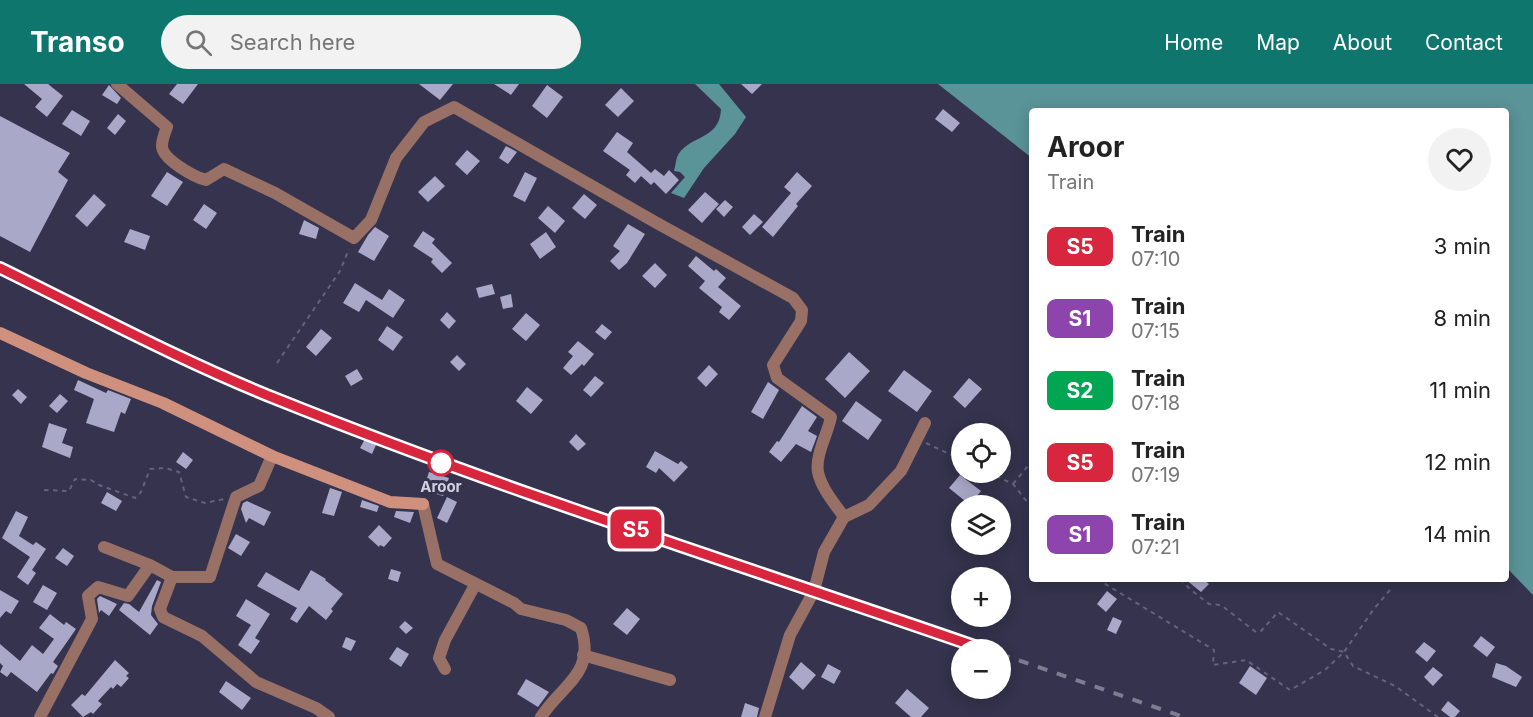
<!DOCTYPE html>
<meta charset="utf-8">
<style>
:root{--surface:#fff;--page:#f2f2f2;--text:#222;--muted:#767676;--accent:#0f766e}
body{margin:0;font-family:Inter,sans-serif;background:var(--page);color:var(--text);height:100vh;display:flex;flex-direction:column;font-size:22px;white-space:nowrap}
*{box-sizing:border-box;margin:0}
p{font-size:20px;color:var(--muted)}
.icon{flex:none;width:33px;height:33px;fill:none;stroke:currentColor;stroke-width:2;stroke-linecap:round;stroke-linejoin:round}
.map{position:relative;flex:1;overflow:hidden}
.panel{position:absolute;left:1029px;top:24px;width:480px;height:474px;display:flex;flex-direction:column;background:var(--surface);border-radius:6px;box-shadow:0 3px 15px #0003}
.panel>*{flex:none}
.badge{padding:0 12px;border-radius:9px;font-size:21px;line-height:39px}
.tools{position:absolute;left:951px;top:339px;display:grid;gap:12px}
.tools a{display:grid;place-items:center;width:60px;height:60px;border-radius:50%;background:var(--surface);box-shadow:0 3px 15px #0003;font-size:30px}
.map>.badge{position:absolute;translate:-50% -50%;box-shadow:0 0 0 3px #fff}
.round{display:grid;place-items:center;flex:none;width:63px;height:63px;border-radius:32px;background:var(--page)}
.head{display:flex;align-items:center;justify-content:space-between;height:102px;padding:0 18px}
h1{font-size:28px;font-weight:700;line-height:45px}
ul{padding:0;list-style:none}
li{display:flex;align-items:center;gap:18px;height:72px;padding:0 18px}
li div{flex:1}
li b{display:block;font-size:22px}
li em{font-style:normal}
li .badge{min-width:66px;font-weight:700;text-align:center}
header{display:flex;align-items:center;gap:36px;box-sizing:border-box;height:84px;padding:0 30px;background:var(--accent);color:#fff}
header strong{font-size:28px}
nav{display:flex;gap:33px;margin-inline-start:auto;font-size:21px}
.search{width:420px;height:54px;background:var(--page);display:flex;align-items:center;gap:15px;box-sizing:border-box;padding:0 21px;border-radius:33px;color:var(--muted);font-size:22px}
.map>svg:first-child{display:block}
</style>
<header>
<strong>Transo</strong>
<div class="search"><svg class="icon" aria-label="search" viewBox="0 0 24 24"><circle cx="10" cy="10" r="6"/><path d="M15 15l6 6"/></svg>Search here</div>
<nav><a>Home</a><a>Map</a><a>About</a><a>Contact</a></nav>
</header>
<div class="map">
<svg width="1533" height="633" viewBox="0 0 1533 633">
<rect width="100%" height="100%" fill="#35334d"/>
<path fill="#5a9498" d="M695,0H719L746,33L735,50L704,84L684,114L671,109L685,93L680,88L674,87C675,83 676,77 677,73C687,51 720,57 721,25Z
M938,0H1533V511L1506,483V27H1032V74Z"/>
<path fill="#a9a8c8" d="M24,0H48L63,12L47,33L35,23L42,15Z
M177,0H198L183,20L169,10Z
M419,0H453L440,16Z
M494,0H519L511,11Z
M741,0H762L752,10Z
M109,1L121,14L117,20L102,11Z
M547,1L563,13L547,34L532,22Z
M621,4L634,17L618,33L605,21Z
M943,25L960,39L952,48L935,35Z
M72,26L90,37L81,52L62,40Z
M118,30L126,37L115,51L107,44Z
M0,32L70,69L58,88L68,96L30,168L0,152Z
M617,48L633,59L627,68L651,89L655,85L664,92L669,86L679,96L666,110L654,98L651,101L641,92L635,99L626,91L630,86L603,67Z
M506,62L517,68L508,80L499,74Z
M467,66L480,77L467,91L455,80Z
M167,88L183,98L167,122L151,112Z
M525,88L537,94L525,118L513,112Z
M797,88L812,102L796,120L798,122L773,153L762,143L791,109L784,103Z
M435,92L445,102L428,118L418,108Z
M705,108L719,120L702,139L688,126Z
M94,110L106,121L87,143L75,132Z
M584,110L597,121L585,135L572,124Z
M725,116L733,123L724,133L716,125Z
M204,120L217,129L206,145L193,136Z
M548,122L565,137L555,149L538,134Z
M754,130L763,138L750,151L742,143Z
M304,136L319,144L316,155L299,150Z
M628,140L645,150L627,179L619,186L610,177L620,167L613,162Z
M375,143L389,152L374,177L358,168L368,151Z
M130,145L150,152L145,166L124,158Z
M423,147L435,155L432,159L452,179L442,189L431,178L433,175L413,162Z
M546,148L556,163L540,175L530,160Z
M696,172L714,187L716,185L726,194L718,203L741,222L729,236L719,228L722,223L699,204L705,197L688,182Z
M655,179L667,191L655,204L642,192Z
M355,199L382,216L389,205L405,216L393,234L366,216L359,228L343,219Z
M492,200L495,210L479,214L476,204Z
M511,210L513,223L503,225L500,213Z
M447,228L456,237L449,245L440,236Z
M526,229L540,241L526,257L512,245Z
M602,240L612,248L605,256L595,248Z
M387,242L403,253L393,267L378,256Z
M321,245L332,254L316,272L306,263Z
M578,257L594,270L584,282L582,280L571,291L563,284L573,272L568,268Z
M849,268L870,287L845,314L825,295Z
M457,271L466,280L459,287L450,278Z
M709,281L718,290L706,303L697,294Z
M357,285L363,295L351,302L345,292Z
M904,286L932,307L917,328L888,307Z
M595,292L604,299L591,313L583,306Z
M969,294L982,305L965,324L953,313Z
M78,296L106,309L108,306L131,315L125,330L121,328L114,348L86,339L94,315L74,306Z
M768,298L779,306L763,335L751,328Z
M527,303L543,316L531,330L516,317Z
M18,305L27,313L21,320L12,311Z
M60,310L68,317L57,329L49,322Z
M856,317L882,336L868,356L842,337Z
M802,322L817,333L808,347L817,352L811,368L796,360L781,378L769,368L777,357L779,358Z
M49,339L67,345L62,359L73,363L70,374L42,363Z
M576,350L586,360L578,367L569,358Z
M365,355L376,361L372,370L360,364Z
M655,367L678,380L681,377L688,383L674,398L659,384L656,389L646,383Z
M183,368L193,376L186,385L176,378Z
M429,388L449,394L443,412L423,406Z
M960,391L981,407L970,421L949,404Z
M330,404L342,408L334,432L322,429Z
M107,408L122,417L116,427L101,419Z
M447,413L457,418L447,439L437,434Z
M362,416L379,422L377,428L360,423Z
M247,417L271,428L264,442L249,434L246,439L241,425L243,419Z
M16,427L28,433L19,452L33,461L36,458L46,465L32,486L36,489L28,501L17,493L30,473L2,454Z
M396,427L414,428L410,439L394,433Z
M379,441L392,454L384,463L380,461L379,463L368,453Z
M236,450L250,458L241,472L228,464Z
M63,464L74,472L67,482L55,474Z
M391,485L401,488L398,498L388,495Z
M311,486L326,495L325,496L343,510L331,525L333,527L326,536L309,522L297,539L290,535L297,524L257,502L266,488L299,507Z
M1185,495H1203L1209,500L1201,508Z
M157,496L161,498L152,522L151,531L158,540L150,551L119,526L124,519L129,520L139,528Z
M43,501L57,509L47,526L33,518Z
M0,506L19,517L11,530L6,527L0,534Z
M1107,507L1117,515L1106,528L1097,520Z
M100,512L117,520L109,532L101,526L99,529L97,515Z
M246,515L270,530L255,554L260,557L251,570L238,561L251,541L236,532Z
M627,524L640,535L627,551L613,540Z
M50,530L64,541L66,538L76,545L53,578L58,582L53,590L51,589L37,608L11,588L7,593L0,588L3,582L0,579V560L20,577L32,561L43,570L54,555L39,544Z
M1113,533L1122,537L1116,550L1107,546Z
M405,537L413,544L406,550L399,543Z
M1481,552L1495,563L1487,573L1473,562Z
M346,553L356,557L351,567L342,563Z
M1424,558L1436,567L1427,578L1415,568Z
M397,563L409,570L401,583L389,575Z
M115,576L129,589L126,592L129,594L121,603L117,600L113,605L111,603L98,617L102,620L93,630L91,628L83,633L71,621L82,610L85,612Z
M801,578L816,591L803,606L789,593Z
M1496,579L1506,582L1522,593L1516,603L1492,593Z
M828,580L841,587L834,600L821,593Z
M1250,582L1267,594L1256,611L1239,599Z
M1433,583L1443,591L1433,602L1424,593Z
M526,595L549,608L538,623L517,610Z
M226,597L251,614L242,626L219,608Z
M907,605L929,624L921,633H911L895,619Z
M1448,617L1460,627L1455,633H1450L1441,626Z
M745,619L759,624L757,633H741Z"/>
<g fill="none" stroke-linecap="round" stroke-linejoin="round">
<path stroke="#65637a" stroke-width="2" stroke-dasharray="4.5 4.5" stroke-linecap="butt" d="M277,279L340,187L349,165
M926,359L962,376
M988,388L1013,400L1032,424
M1013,400L1032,377
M44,406L69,407L75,395L91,396L99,401L135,414L141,408L150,385L165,384L179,388L186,413L205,419L225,415
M1097,495L1214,566L1213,581L1246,576L1290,606L1325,586L1344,568
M1180,495L1191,506L1209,520L1221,521L1256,548L1261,547L1278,528L1331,565L1344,568
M1390,506L1373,526L1344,568L1353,582L1395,602L1438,633"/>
<path stroke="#987065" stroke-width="12" d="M117,0L167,43C165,48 162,56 162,62C162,75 194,93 206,96L224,85L275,109L354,154L371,136L396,74L424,38L454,23L655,138L793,214L802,226L801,237L773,281L777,294L831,333C828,349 815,371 818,388C821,404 835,420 844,433
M272,372L259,402L236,413L210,493H172L160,525L163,533L202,552L256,598L316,624L329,633
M423,420L437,480L514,519L521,525L566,536L581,544C596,590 562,600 541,633
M104,463L150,481
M583,571L670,596
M445,585L439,574L445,556L475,501
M40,633L92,535L88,512L98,503L128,512L150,481L172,493
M765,633L790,551L814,507L824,468L844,433L869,421L901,387L925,339"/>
<path stroke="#cf907d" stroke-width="12" d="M0,249L86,289L163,319L272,372L390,418L423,420"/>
<path stroke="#7e7c92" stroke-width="4" stroke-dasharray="10 10" stroke-linecap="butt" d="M0,184L157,261L276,315L443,379L986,566
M1000,570L1184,633"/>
</g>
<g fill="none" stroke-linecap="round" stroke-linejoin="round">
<g stroke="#fff" stroke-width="14">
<path id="line" d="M0,184C92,229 183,278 279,316C511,409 750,484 986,566"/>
</g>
<use href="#line" stroke="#d7263d" stroke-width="9"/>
</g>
<circle fill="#fff" stroke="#d7263d" stroke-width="3" cx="441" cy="379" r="12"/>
<g text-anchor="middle" stroke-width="6" stroke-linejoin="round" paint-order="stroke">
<g font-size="15" font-weight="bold" fill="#d1d0e1" stroke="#35334d">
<text x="441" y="408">Aroor</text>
</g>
</g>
</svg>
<div class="tools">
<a><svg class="icon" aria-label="locate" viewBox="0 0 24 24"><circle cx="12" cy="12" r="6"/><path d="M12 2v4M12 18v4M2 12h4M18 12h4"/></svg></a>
<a><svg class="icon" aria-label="layers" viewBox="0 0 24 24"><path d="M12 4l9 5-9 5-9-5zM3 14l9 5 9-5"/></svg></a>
<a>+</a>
<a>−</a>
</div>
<b class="badge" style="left:636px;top:445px;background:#d7263d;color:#fff">S5</b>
<section class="panel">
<div class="head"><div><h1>Aroor</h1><p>Train</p></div><a class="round"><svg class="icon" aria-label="heart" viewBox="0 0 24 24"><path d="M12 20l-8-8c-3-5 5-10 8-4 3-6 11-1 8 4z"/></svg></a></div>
<ul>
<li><span class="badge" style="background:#d7263d;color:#fff">S5</span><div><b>Train</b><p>07:10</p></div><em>3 min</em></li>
<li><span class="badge" style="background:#8e44ad;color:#fff">S1</span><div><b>Train</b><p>07:15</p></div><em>8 min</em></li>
<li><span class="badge" style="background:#00a651;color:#fff">S2</span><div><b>Train</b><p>07:18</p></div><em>11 min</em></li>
<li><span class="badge" style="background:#d7263d;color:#fff">S5</span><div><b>Train</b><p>07:19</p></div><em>12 min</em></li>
<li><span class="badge" style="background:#8e44ad;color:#fff">S1</span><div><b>Train</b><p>07:21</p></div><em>14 min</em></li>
</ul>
</section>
</div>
